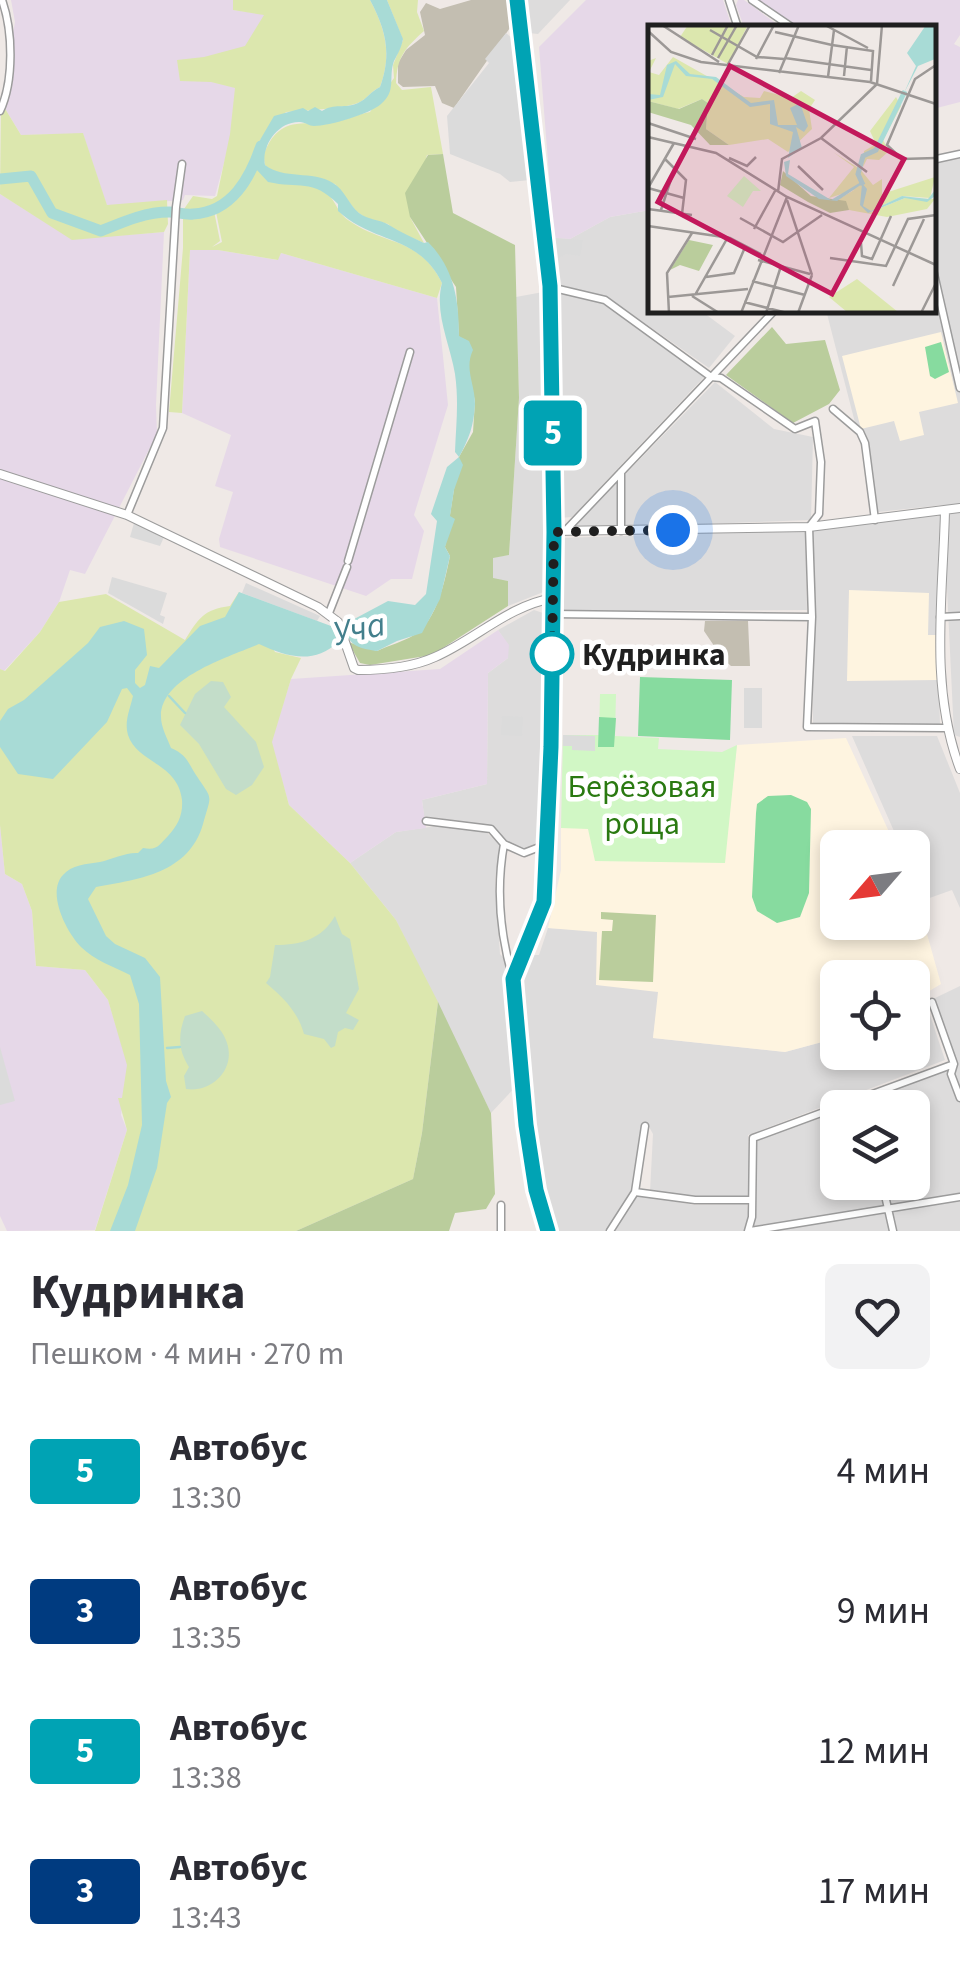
<!DOCTYPE html>
<html lang="ru">
<meta charset="utf-8">
<style>
:root{--surface:#fff;--page:#f2f2f3;--text:#2b2b33;--muted:#7c7c81}
body{margin:0;font-family:"Source Sans 3",sans-serif;background:var(--page);color:var(--text);height:100vh;display:flex;flex-direction:column;font-size:38px;white-space:nowrap}
*{box-sizing:border-box;margin:0}
p{font-size:32px;color:var(--muted)}
.icon{flex:none;width:55px;height:55px;fill:none;stroke:currentColor;stroke-width:2;stroke-linecap:round;stroke-linejoin:round}
.map{position:relative;height:1231px;overflow:hidden}
.drawer{display:flex;flex-direction:column;background:var(--surface);flex:1}
.drawer>*{flex:none}
.badge{padding:0 20px;border-radius:8px;font-size:35px;line-height:65px}
.needle{width:65px;rotate:242deg}
.buttons{position:absolute;left:820px;top:830px;display:grid;gap:20px}
.buttons a{display:grid;place-items:center;width:110px;height:110px;border-radius:15px;background:var(--surface);box-shadow:0 5px 15px #0003;font-size:50px}
.you{position:absolute;width:50px;height:50px;margin:-25px;border:8px solid #fff;border-radius:50%;background:#1a73e8;box-shadow:0 0 0 15px #1a73e833}
.map>.badge{position:absolute;translate:-50% -50%;box-shadow:0 0 0 5px #fff}
.round{display:grid;place-items:center;flex:none;width:105px;height:105px;border-radius:15px;background:var(--page)}
.head{display:flex;align-items:center;justify-content:space-between;height:170px;padding:0 30px}
h1{font-size:48px;font-weight:700;line-height:75px}
ul{padding:0;list-style:none}
li{display:flex;align-items:center;gap:30px;height:140px;padding:0 30px}
li div{flex:1}
li b{display:block;font-size:38px}
li em{font-style:normal}
li .badge{min-width:110px;font-weight:700;text-align:center}
.map>svg:first-child{display:block}
</style>
<div class="map">
<svg width="960" height="1231" viewBox="0 0 960 1231">
<rect width="100%" height="100%" fill="#efe9e6"/>
<path fill="#dddcdc" d="M524,0H570L538,34L529,33Z
M960,157V737L954,735L943,505L878,512L826,310H932L933,162Z
M650,210L647,269L650,310H700L735,336L709,368L607,297L556,284L554,238L570,239L610,217Z
M556,291L602,302L705,376L572,517L559,518Z
M543,292L546,591L508,606V581L493,579V557L509,555L519,398L516,297Z
M715,382L774,429L813,437L811,520L572,529Z
M941,515L942,592L937,616L940,725L813,723V529Z
M805,530L807,610L561,611V538Z
M534,610L546,614V836L538,846L522,850L509,846L494,826L424,816L422,800L487,784L488,673L508,658V645L498,630Z
M852,736H937L960,793V908L952,890L924,900L913,874L912,848L901,847Z
M436,826L486,832L500,845L495,880L500,954L509,964L519,1083L491,1113L396,920L350,863L396,832Z
M548,928L597,931L659,992L653,1038L785,1052L837,1038L838,1052H912L913,1011L927,1006L945,1060L748,1135L751,1199L703,1201L650,1192L653,1134L648,1125L633,1191L608,1231H555L538,1157L524,982L530,955H539Z
M960,986V1231H751L756,1141L837,1110L838,1182H912V1108L844,1107L957,1065L933,999Z
M636,1195L695,1205L747,1204L749,1220L744,1231H613Z"/>
<path fill="#e6d8e8" d="M11,0H233V10L265,14L215,196L185,195L183,200L107,206L83,134L21,135L1,102L15,22Z
M586,0H723L732,27L650,28V210L610,217L570,239L554,238L539,47Z
M738,0H744L781,27H744L736,5Z
M757,0H960V35L954,44L960,47V102L933,109L932,28L798,27Z
M0,194L72,239L164,232L156,405L157,434L85,574L70,570L59,602L40,632L4,671L0,669Z
M190,250H218L277,260L281,253L437,298L448,405L414,515L424,531L412,579H391L366,596L220,547L219,539L233,492L215,486L231,435L182,413Z
M498,630L509,645L508,658L488,673L487,784L422,800L426,828L396,832L350,863L289,805L271,742L291,679L440,669Z
M0,825L5,874L22,884L32,911L36,966L85,970L108,1000L128,1065L121,1115L127,1130L95,1230L7,1231L0,1216Z"/>
<path fill="#fef4e0" d="M941,332L958,403L919,412L924,435L900,441L894,421L861,429L842,356Z
M849,590L929,593L928,635H937L938,680L847,681Z
M846,738L896,847L838,848V922H912L913,884L941,984L926,993L927,1006L913,1011L912,978H838L837,1038L785,1052L653,1038L658,992L596,985L597,932L548,928L561,870V828H588L724,863L737,745Z"/>
<path fill="#c3beb1" d="M471,0H509L512,25L454,108L442,103L435,86L403,87L398,83V63L406,50L425,35L420,12L426,3L440,9Z
M705,621H748L750,666H731L723,659L704,631Z"/>
<path fill="#dce7ae" d="M233,0H370C386,30 392,55 380,87C371,91 368,98 360,102C351,108 300,111 286,112L260,140V172C282,190 294,178 318,187C335,194 335,211 348,220C384,246 419,236 442,283L437,298L281,253L278,260L218,250H190L182,413L169,412L183,248V210L195,216L214,211L220,241L212,247L222,242L215,207L194,211L184,209L193,196L212,199L217,196L230,134L235,88L211,82L180,81L177,60L204,57L245,46L264,15L233,10Z
M387,0H418L417,12L424,31C405,48 397,57 396,83L402,90L431,87L443,154L427,155L410,217L424,243L396,231L388,224L366,218L356,211L335,184L273,172L265,165C263,155 264,152 269,143C285,116 306,126 332,122C345,121 357,114 370,112L394,78L393,65L403,40Z
M1,102L21,135L83,133L107,205L167,200L168,224L164,232L72,240L0,194Z
M239,592L275,652L301,658L291,679L272,742L289,805L350,863L396,920L438,1002L422,1133L413,1179L296,1231H95L127,1130L118,1098H122L127,1065L108,1000L85,970L36,966L32,911L22,884L5,874L0,825V669L5,671L40,632L59,602L106,594L185,640C198,619 204,609 230,606Z"/>
<path fill="#bacd9c" d="M443,154L453,213L515,245L519,398L509,555L493,558V578L508,581V606L432,655L370,665L360,663L348,642L377,651C389,645 403,642 414,635C437,621 445,580 450,556L445,547L459,457L473,432L475,401L459,336L456,287L410,217L405,193L428,155Z
M772,327L786,344L825,340L840,390L829,404L793,423L726,375Z
M601,912L656,915L653,982L599,980L602,931H612L613,920L601,919Z
M438,1002L491,1113L495,1194L486,1209L455,1213L449,1231H296L413,1179L422,1133Z"/>
<path fill="#c3ddc9" d="M211,681L223,682L231,697L224,707L256,742L264,767L252,785L236,795L226,789L199,744L180,725L195,694Z
M335,916L342,934L350,939L359,989L346,1013L359,1020L353,1030L345,1028L338,1032L335,1046L331,1048L324,1039L304,1034C298,1012 283,997 266,983L270,977L275,945C301,945 322,939 335,916Z
M202,1011C212,1020 223,1030 227,1043C236,1070 211,1093 186,1089L184,1076L189,1067C178,1050 178,1035 185,1016Z"/>
<path fill="#d1f7c5" d="M600,694H616L615,736L659,738L658,749L722,752L737,745L725,863L595,861L588,829L561,828L563,735H599Z"/>
<path fill="#87db9f" d="M941,342L949,372L935,379L930,376L925,347Z
M689,646L712,647V664H688Z
M640,677L732,680L730,740L638,736Z
M599,717L616,718L614,747H598Z
M791,795L807,802L811,809L809,893L800,917L777,923L757,911L752,897L756,813L757,804L768,796Z"/>
<path fill="#dbdbdb" d="M506,33L515,41L530,180L510,182L500,174L450,154L447,116L489,63L485,59Z
M554,238L583,240L580,256L566,254L555,260Z
M134,523L164,537L160,546L130,537Z
M112,577L167,593L160,615L165,617L163,624L108,593Z
M246,583L320,616L317,621L242,593Z
M744,688H762V728H744Z
M502,716L523,717L522,736L501,735Z
M563,735L595,736V751L572,750V746H563Z
M0,1047L15,1101L0,1105Z"/>
<path fill="#a8dbd6" d="M370,0H387L403,39C401,49 398,53 394,61C388,77 397,91 381,104C370,114 329,126 314,126C309,126 305,122 300,122C278,121 261,146 265,165C284,180 312,170 333,183C344,189 349,205 359,213C368,220 379,219 389,225C400,232 412,237 424,243L428,242C454,268 459,300 459,336L469,341L473,350C464,369 475,384 475,404C474,425 469,439 459,457L463,465L454,490L450,516L455,519L445,547L450,556L440,599L422,633L397,641L377,651C356,648 349,645 343,625L388,601L415,605L426,594L437,521L431,514L447,467L459,457L455,452C456,425 459,402 455,374C450,344 434,313 442,283C419,235 374,244 338,211V204C312,178 299,189 268,182L256,169L260,140L274,116L303,108L308,111L315,107L322,111C334,103 345,109 358,103C367,99 371,91 380,87C392,54 386,30 370,0Z
M239,592L331,626L338,642C314,665 287,657 259,644C230,657 160,677 161,717C161,727 167,738 171,748C187,755 187,761 196,775C213,801 212,792 203,824C189,873 140,879 96,887L88,899L106,936L115,944L145,958L160,977L166,1081L171,1097L167,1103L157,1168L135,1231H110L128,1185L142,1125L139,1004L130,975C114,967 94,960 81,947C67,933 46,893 63,875C71,865 87,864 100,862C112,859 127,852 138,853L143,848C157,851 159,845 168,836C178,825 183,815 182,800C178,763 137,763 128,735C124,722 130,709 133,696L127,688L122,689L107,722L53,779L18,774L0,747V721L8,709L24,700L88,643L100,627L124,621L144,629L147,655L135,670V683L140,688L145,685L150,666L159,668L200,626L225,617Z"/>
<g fill="none" stroke-linecap="round" stroke-linejoin="round">
<path stroke="#a8dbd6" stroke-width="2.5" d="M169,696L185,713
M167,1048L180,1047"/>
<path stroke="#a8dbd6" stroke-width="11" d="M0,179L31,176L52,213L101,231C123,222 145,212 169,212C177,212 185,215 193,214C232,212 250,178 261,146"/>
<g stroke="#9c9c9c" stroke-width="9">
<path id="minor" d="M729,0L738,28
M752,0L793,28
M0,111C14,81 13,31 2,0
M932,160L960,154
M932,265L960,388
M550,287L605,300L711,377L721,378L795,429L815,421L821,462L819,514L809,527L812,617L807,727L945,728
M833,409L860,432L865,443L875,520
M621,472V531
M127,515L163,428L176,207L182,164
M565,531L775,310
M348,561L410,352
M329,613L347,567
M552,614L812,617
M940,617L960,616
M426,821L491,829L504,844C496,889 500,935 513,979
M504,844L524,853L542,846L546,841
M932,1002L954,1064L951,1074L960,1098
M882,1182L893,1231
M635,1192L695,1200H752
M501,1205V1231
M610,1231L635,1192L645,1126
M748,1231L752,1217L753,1138L954,1064
M750,1231L960,1197"/>
</g>
<g stroke="#9c9c9c" stroke-width="10">
<path id="tertiary" d="M517,0L550,287L554,531L544,901L513,979L526,1125L536,1190L548,1231
M0,474L127,515L318,607L338,622L354,668L358,670C383,670 413,667 435,657C476,639 508,606 553,598
M945,511C943,597 929,687 960,769
M554,531L809,527L960,508"/>
</g>
<use href="#minor" stroke="#fff" stroke-width="6"/>
<use href="#tertiary" stroke="#fff" stroke-width="8"/>
</g>
<g fill="none" stroke-linecap="round" stroke-linejoin="round">
<g stroke="#fff" stroke-width="22">
<path id="line" d="M517,0L550,286L554,532L551,747L544,902L513,979L526,1125L536,1190L548,1231"/>
</g>
<use href="#line" stroke="#00a3b4" stroke-width="15"/>
<path stroke="#1f1f1f" stroke-width="10" stroke-dasharray="0 18" d="M552,654L554,532L673,530"/>
</g>
<circle fill="#fff" stroke="#00a3b4" stroke-width="5" cx="552" cy="654" r="20"/>
<g text-anchor="middle" stroke-width="9" stroke-linejoin="round" paint-order="stroke">
<g font-size="32" font-weight="bold" fill="#1f1f1f" stroke="#fff" text-anchor="start">
<text x="582" y="665">Кудринка</text>
</g>
<g font-size="32" fill="#2a7911" stroke="#fff">
<text x="642" y="797">Берёзовая<tspan x="642" dy="37">роща</tspan></text>
</g>
<g font-size="35" font-style="italic" fill="#437f8c" stroke="#fff">
<text transform="translate(359 628) rotate(-12)" y="12">Уча</text>
</g>
</g>
<g transform="translate(648 25)">
<rect width="288" height="288" fill="#efe9e6"/>
<path d="M40,0H100L80,39L32,12ZM25,32L96,72L112,73L116,66L143,73L153,66L167,75L161,84L164,104L140,127L120,114L81,120L58,104L60,78L54,74L30,84L0,76V36L8,33L1,47L11,50ZM248,72L253,81L235,115L241,126L231,135L219,134L215,142L216,126L228,119L222,106ZM185,127L212,144L225,160L234,154V169L287,152L282,173L254,171L220,188L257,173L287,174L279,184L239,192L201,185L189,175L206,165L181,173L206,142ZM209,254L250,287H199L181,272Z" fill="#dce7ae"/>
<path d="M54,74L60,78L58,104L81,120H62L43,100L0,87V76L31,84ZM135,146L163,171L198,176L201,185L182,188L160,177L132,160ZM41,215L65,220L51,246L32,240L22,245Z" fill="#bacd9c"/>
<path d="M96,151L113,166H105L95,182L79,171Z" fill="#d1f7c5"/>
<path d="M278,0H287V34L270,41L256,68L268,41L259,28ZM28,36L42,49L68,52L103,78L126,75L130,100H149L142,83L152,78L160,101L156,107L148,102L154,123L140,133L145,107L122,99V79L102,82L64,54L38,51L27,39L15,72L0,75V69L12,70L19,40ZM142,135L140,149L183,175L213,157L219,164L215,181L223,186L254,171L280,174L287,165V171L279,177L257,173L220,188L212,180L214,159L189,176L171,174L138,151L136,137Z" fill="#a8dbd6"/>
<path fill="none" stroke="#a8dbd6" stroke-width="5" d="M215,160L210,149L215,131L228,125L257,66"/>
<path fill="none" stroke="#9c9896" stroke-width="2.5" d="M14,0L71,37M177,0L220,23M62,5L109,32L136,34M0,6L23,27L53,37L222,57L288,79M127,7L184,20M184,20L225,26L223,56M64,30L80,0M70,33L89,0M137,33L223,45M108,34L126,0M288,40L267,54L239,120L254,134L288,133M79,41L102,0M131,48L151,0M196,51L199,21M180,52L186,5M229,59L234,0M0,98L48,114M0,112L68,128L139,172L288,240M173,113L219,147M16,133L38,155L34,189M81,133L99,141L108,132M150,141L175,165M0,163L26,118M0,163L36,173M130,167L134,134L173,113L229,59M139,175L164,250M0,184L44,190M13,185L25,148M92,193L135,217L174,190M0,201L82,213L113,229M106,204L127,166M213,218L214,231L224,234L243,191M182,233L238,241L260,194L288,190M110,235L162,249M58,252L86,248L98,220M104,256L157,270M245,261L276,194M47,270L80,212M44,271L71,288M20,272L100,264M96,277L139,288M21,288L19,248L44,208M93,288L139,172M118,288L133,241M150,288L164,250M273,288L288,258"/>
<path fill="#c2185b" fill-opacity="0.15" stroke="#c2185b" stroke-width="5" d="M82,41L256,134L184,269L10,177Z"/>
<rect width="288" height="288" fill="none" stroke="#1f1f1f" stroke-width="5"/>
</g>
</svg>
<div class="buttons">
<a><svg class="needle" viewBox="-14 -14 28 28"><path d="M0-13l5 13h-10z" fill="#e53935"/><path d="M0 13l5-13h-10z" fill="#7c7c81"/></svg></a>
<a><svg class="icon" aria-label="locate" viewBox="0 0 24 24"><circle cx="12" cy="12" r="6"/><path d="M12 2v4M12 18v4M2 12h4M18 12h4"/></svg></a>
<a><svg class="icon" aria-label="layers" viewBox="0 0 24 24"><path d="M12 4l9 5-9 5-9-5zM3 14l9 5 9-5"/></svg></a>
</div>
<div class="you" style="left:673px;top:530px"></div>
<b class="badge" style="left:553px;top:433px;background:#00a3b4;color:#fff">5</b>
</div>
<section class="drawer">
<div class="head"><div><h1>Кудринка</h1><p>Пешком · 4 мин · 270 m</p></div><a class="round"><svg class="icon" aria-label="heart" viewBox="0 0 24 24"><path d="M12 20l-8-8c-3-5 5-10 8-4 3-6 11-1 8 4z"/></svg></a></div>
<ul>
<li><span class="badge" style="background:#00a3b4;color:#fff">5</span><div><b>Автобус</b><p>13:30</p></div><em>4 мин</em></li>
<li><span class="badge" style="background:#003b80;color:#fff">3</span><div><b>Автобус</b><p>13:35</p></div><em>9 мин</em></li>
<li><span class="badge" style="background:#00a3b4;color:#fff">5</span><div><b>Автобус</b><p>13:38</p></div><em>12 мин</em></li>
<li><span class="badge" style="background:#003b80;color:#fff">3</span><div><b>Автобус</b><p>13:43</p></div><em>17 мин</em></li>
</ul>
</section>
